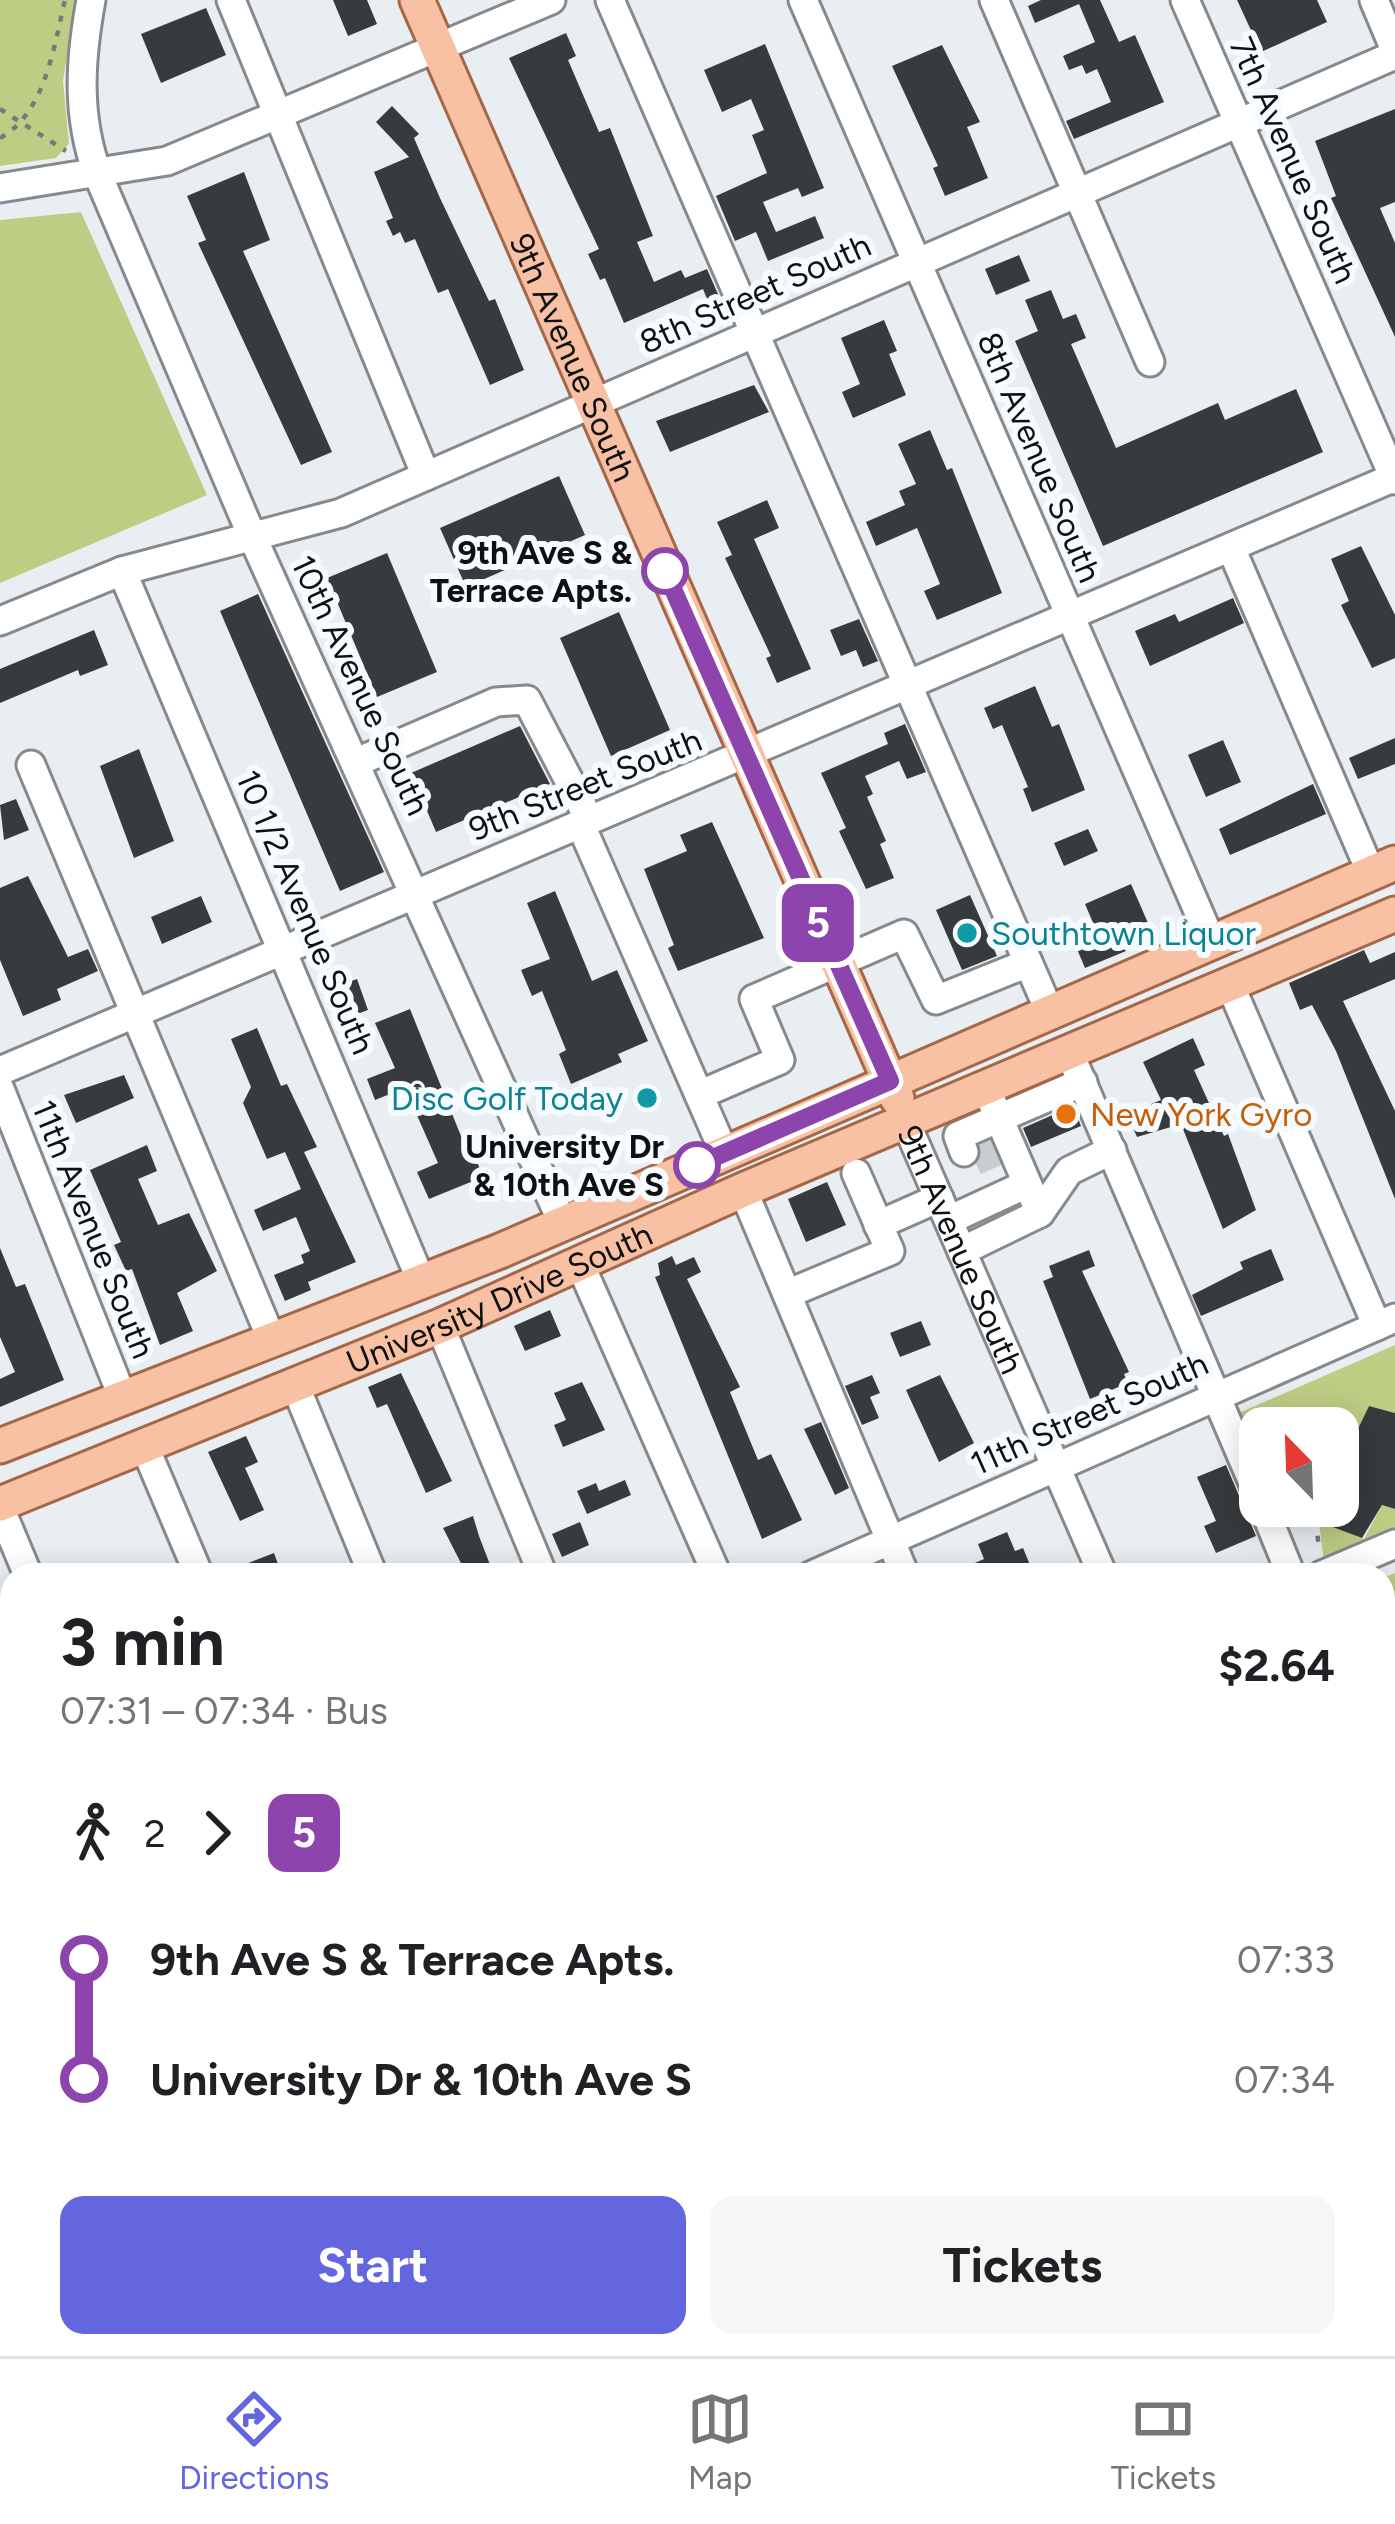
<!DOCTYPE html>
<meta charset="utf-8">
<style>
:root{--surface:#fff;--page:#f6f6f6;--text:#202124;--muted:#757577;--line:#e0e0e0;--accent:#6466df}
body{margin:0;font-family:Figtree,sans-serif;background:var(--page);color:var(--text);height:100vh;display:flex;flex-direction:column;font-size:45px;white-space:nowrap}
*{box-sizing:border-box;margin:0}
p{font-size:39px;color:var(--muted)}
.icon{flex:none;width:66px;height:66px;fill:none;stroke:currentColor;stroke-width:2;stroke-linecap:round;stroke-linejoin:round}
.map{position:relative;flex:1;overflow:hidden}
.side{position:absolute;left:0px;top:1563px;width:1395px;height:795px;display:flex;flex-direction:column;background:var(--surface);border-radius:36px 36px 0 0;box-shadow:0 6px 30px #0003}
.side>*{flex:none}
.badge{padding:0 24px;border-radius:18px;font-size:42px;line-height:78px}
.needle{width:78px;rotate:337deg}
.tools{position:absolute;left:1239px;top:1407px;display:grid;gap:24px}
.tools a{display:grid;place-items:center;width:120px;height:120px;border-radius:24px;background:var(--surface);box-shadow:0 6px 30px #0003;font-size:60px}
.map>.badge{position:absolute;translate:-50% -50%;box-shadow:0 0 0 6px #fff}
.legs{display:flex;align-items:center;gap:18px;height:132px;padding:0 60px;font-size:39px}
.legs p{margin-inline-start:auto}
.summary{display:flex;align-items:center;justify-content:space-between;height:204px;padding:0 60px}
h1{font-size:66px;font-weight:700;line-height:90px}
.button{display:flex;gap:24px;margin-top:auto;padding:24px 60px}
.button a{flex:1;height:138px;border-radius:24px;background:var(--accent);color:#fff;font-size:48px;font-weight:700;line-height:138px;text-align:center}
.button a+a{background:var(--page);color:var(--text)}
ul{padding:0 60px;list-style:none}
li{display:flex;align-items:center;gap:42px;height:120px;font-size:45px}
li i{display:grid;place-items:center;width:18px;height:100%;margin:0 15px;background:currentColor}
li i::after{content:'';width:30px;height:30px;margin:-15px;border:9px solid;border-radius:50%;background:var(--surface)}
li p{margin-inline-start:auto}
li:first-child i{background:linear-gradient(#0000 50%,currentColor 0)}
li:last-child i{background:linear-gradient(currentColor 50%,#0000 0)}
.menu{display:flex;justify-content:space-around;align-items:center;height:168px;border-top:3px solid var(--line);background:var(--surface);font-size:33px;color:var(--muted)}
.menu a{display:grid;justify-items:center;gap:6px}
.menu .on{color:var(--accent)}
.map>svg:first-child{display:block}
</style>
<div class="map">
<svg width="1395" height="2356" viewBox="0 0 1395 2356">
<rect width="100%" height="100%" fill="#e9eef2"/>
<path fill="#becd84" d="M0,0H76L63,81L69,144L56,158L0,166Z
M81,212L207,495L0,583V220Z
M1395,1345V1413L1369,1406L1353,1439L1338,1434V1428H1260V1456L1251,1460L1232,1416Z
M1382,1505L1395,1509V1533L1324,1562L1317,1506H1334L1331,1526L1364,1539Z
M1395,1573V1828L1383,1800V1578Z"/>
<path fill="#373b3e" d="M333,0H367L377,24L348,36Z
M1041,0H1100L1119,42L1135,35L1164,102L1074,139L1066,121L1111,102L1097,69L1086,74L1082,65L1069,70L1063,56L1095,42L1079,4L1035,23L1028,6Z
M1237,0H1317L1327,22L1261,52Z
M206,8L226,55L161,83L141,34Z
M566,33L576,56L568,60L599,132L610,128L653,236L637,242L654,282L681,270L685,278L707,269L721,301L710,306L703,289L624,323L605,278L600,280L588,254L599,249L509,58Z
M765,44L824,188L802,197L798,188L763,202L776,232L815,216L824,238L768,261L756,232L735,241L716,196L767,173L752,135L764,130L751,99L722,112L704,70Z
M942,45L980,122L967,127L988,178L945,196L933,168L938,166L892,66Z
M392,106L419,134L414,138L440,198L489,301L495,299L524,370L490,385L448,289L438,293L415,239L405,243L400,232L393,236L386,221L393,218L374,172L409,157L376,122Z
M1395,109V202L1380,208L1395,243V337L1331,198L1336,196L1315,141Z
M244,172L270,240L243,251L332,452L301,465L198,243L206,240L187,196Z
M1019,255L1030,281L996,295L985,269Z
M1051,290L1063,319L1076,314L1086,338L1071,344L1116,448L1218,403L1225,420L1296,389L1323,452L1103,546L1015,341L1038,331L1025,300Z
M884,320L897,351L889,354L906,395L853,418L842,392L860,384L841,338Z
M754,385L769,412L670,452L656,421Z
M930,430L947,470L952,468L1002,593L937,620L924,591L940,584L917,528L876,546L866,522L905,505L899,491L916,484L898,444Z
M559,476L585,535L466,587L440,528Z
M767,500L779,528L754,539L811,669L777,683L766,658L771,656L725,558L732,555L717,522Z
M1361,546L1395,615V658L1372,668L1341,605L1349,601L1331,559Z
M387,553L437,672L377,697L327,578Z
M258,594L384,872L340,891L220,611Z
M1233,598L1244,623L1150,666L1135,631L1175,614L1179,622Z
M619,612L670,730L611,756L560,638Z
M859,619L878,661L863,667L856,650L841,656L830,630Z
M94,630L108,665L80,676L78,670L0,703V669Z
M1035,686L1052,727L1059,724L1085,790L1032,812L1023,789L1028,787L1002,725L993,729L984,708Z
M905,724L926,772L907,779L899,761L865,776L873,794L867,797L886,841L880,844L894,878L866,889L839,831L846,828L821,773L888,744L884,733Z
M520,726L550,784L436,832L411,773Z
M1395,738V764L1358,779L1349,758Z
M1223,740L1241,782L1206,797L1188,755Z
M139,749L174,841L134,858L100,766Z
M1313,784L1326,814L1230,855L1219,829Z
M16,799L29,830L4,840L0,805Z
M712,822L764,938L678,971L668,948L674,945L644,869L687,851L680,835Z
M1088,829L1098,851L1064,866L1054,843Z
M28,876L68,957L88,949L98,971L57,989L61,1000L23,1016L0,960V888Z
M1131,884L1155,939L1085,968L1071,935L1094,925L1085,904Z
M555,891L592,981L617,970L648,1041L618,1054L622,1062L571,1084L559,1054L566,1050L542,991L532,996L521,970L550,959L527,903Z
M970,895L997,956L962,970L936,910Z
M201,896L212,922L162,944L151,917Z
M1364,950L1370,963L1395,952V979L1343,1001L1395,1111V1199L1336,1051L1312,1005L1300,1010L1289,983Z
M357,979L368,1010L346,1018L335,987Z
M410,1009L467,1151L472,1149L483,1177L429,1199L417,1172L438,1163L405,1088L375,1100L367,1079L395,1068L375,1023Z
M257,1028L281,1086L287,1084L317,1147L304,1152L356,1262L308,1282L311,1290L285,1301L274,1275L304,1263L301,1255L310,1251L296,1217L263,1231L254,1210L301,1189L285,1152L267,1159L243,1103L251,1087L231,1039Z
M1193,1038L1205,1065L1194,1070L1224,1136L1228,1134L1256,1210L1223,1229L1181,1124L1137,1137L1127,1114L1161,1100L1143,1062Z
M124,1075L134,1098L76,1123L64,1095Z
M1073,1106L1081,1126L1031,1147L1023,1128Z
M147,1145L157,1171L138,1179L158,1225L189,1213L217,1271L177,1293L193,1331L160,1345L132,1269L126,1271L114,1245L121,1242L90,1170Z
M827,1182L846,1225L806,1242L788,1199Z
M0,1248L16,1287L25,1284L64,1380L0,1407V1379L15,1372L0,1337Z
M1271,1249L1284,1280L1201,1316L1192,1295L1243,1269L1240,1262Z
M1089,1250L1095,1266L1082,1271L1129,1372L1124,1374L1128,1383L1090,1399L1043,1281L1053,1277L1049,1266Z
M672,1256L676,1265L694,1257L701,1272L687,1279L740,1387L730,1392L758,1460L771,1454L802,1520L762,1539L655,1277L660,1275L658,1263Z
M550,1310L561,1336L525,1351L514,1326Z
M921,1321L931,1345L900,1357L890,1333Z
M401,1373L452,1481L426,1493L387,1404L377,1408L368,1387Z
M872,1375L880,1393L870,1397L879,1418L862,1425L845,1386Z
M940,1375L974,1443L939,1462L906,1390Z
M582,1382L605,1430L563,1447L554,1425L566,1420L554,1393Z
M1369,1406L1395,1413V1509L1382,1505L1362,1538L1330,1526L1338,1506V1434L1353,1439Z
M821,1422L849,1488L835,1495L804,1429Z
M246,1436L258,1462L245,1468L264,1510L240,1521L208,1452Z
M1226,1465L1256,1536L1216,1553L1204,1526L1216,1521L1197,1477Z
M625,1480L631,1495L587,1514L577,1491L596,1483L599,1491Z
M473,1516L479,1536L494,1575H467L443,1528Z
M580,1522L589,1545L562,1557L552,1534Z
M1007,1532L1015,1551L1023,1548L1030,1565L1007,1575H947L984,1559L978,1544Z
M274,1553L282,1575H220V1574Z"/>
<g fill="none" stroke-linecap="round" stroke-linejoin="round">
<path stroke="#c8cdd0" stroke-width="27" stroke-dasharray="27 14" stroke-linecap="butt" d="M982,1144L994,1171"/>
<g stroke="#868a8e" stroke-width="33">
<g id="minor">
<path d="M91,0C80,60 76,116 98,175L252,536L563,1224"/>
<path d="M231,0L426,476"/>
<path d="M610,0L1051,1015"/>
<path d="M803,0L1212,943"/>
<path d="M994,0L1150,362"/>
<path d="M1185,0L1395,480"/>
<path d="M1374,0L1395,50"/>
<path d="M0,188L167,161L551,0"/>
<path d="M1231,548L1371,873"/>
<path d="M122,571L422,1283"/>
<path d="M0,621L122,571L341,513L1395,55"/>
<path d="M357,762L496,702L527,700L589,819"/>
<path d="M31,765L271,1338"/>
<path d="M580,823L724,1152"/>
<path d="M1231,987L1377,1326"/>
<path d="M1070,1054L1260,1499"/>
<path d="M0,1071C465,874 930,675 1395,477"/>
<path d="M0,1089L122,1396"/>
<path d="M699,1095L780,1060L754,999L904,934L936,1000L1028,963"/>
<path d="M992,1102L1040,1213"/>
<path id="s1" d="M906,1123L1103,1575"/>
<path d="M964,1152L958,1136L1083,1082"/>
<path d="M743,1190L905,1575"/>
<path d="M949,1220L1027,1184"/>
<path d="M878,1225L939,1198"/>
<path d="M962,1251L1040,1213L1069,1171L1112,1150"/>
<path d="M580,1264L717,1575"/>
<path d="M787,1294L890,1251L856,1173"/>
<path d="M440,1326L543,1575"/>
<path d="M295,1385L373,1575"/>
<path d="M144,1445L199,1575"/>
<path d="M1263,1506L1291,1575"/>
<path d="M0,1508L28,1575"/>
<path d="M812,1575L1395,1318"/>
<path d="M1322,1575L1395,1544"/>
<path d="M1383,1832L1395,1855"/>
<path d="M0,1916L12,1943"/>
<path d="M1383,2005L1395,1999"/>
<path d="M1383,2086L1395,2112"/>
<path d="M1383,2170L1395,2165"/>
<path d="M540,2346L545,2356"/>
<path d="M725,2346L729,2356"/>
<path d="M905,2346L909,2356"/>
<path d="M1111,2346L1115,2356"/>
<path d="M1303,2346L1306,2356"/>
<path d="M948,2356L971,2346"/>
</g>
</g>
<g stroke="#a46849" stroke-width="39">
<g id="major">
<path id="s2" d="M417,0L897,1098"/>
<path d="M0,1446L500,1251L1395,863"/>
<path id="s3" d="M0,1504L440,1326L743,1190L1395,914"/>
</g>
</g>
<path stroke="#76797c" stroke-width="4.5" stroke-dasharray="6 9" stroke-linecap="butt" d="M0,109L66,151
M0,138C45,114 54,46 65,0
M1314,1506L1319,1548
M1383,1767L1395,1768"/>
<use href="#minor" stroke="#fff" stroke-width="27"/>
<use href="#major" stroke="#f8c1a4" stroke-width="33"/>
</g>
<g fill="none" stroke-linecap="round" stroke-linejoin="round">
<g stroke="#fff" stroke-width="27">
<path id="line-1" d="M665,571L890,1081L697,1165"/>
</g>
<use href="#line-1" stroke="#8e44ad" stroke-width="18"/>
</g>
<g fill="#fff" stroke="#8e44ad" stroke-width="6">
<circle cx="665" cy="571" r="21"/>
<circle cx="697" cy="1165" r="21"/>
</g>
<g fill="#0f9aa8" stroke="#f6fbff" stroke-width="4.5">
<circle cx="967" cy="933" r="12"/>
<circle cx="647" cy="1098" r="12"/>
</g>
<circle fill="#e8710a" stroke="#f6fbff" stroke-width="4.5" cx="1066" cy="1114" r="12"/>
<g text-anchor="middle" stroke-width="12" stroke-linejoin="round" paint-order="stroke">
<g font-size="33" fill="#0e1011" stroke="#f6fbff">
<text transform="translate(1294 160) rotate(66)" y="12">7th Avenue South</text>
<text transform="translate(755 293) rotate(-24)" y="12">8th Street South</text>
<text dy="12" stroke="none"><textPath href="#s2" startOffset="390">9th Avenue South</textPath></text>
<text transform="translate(1040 457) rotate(67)" y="12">8th Avenue South</text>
<text transform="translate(361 685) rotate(65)" y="12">10th Avenue South</text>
<text transform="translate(585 784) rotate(-22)" y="12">9th Street South</text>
<text transform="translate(306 912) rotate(67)" y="12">10 1/2 Avenue South</text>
<text transform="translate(94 1229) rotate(68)" y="12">11th Avenue South</text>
<text dy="12" stroke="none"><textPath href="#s1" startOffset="138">9th Avenue South</textPath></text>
<text dy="12" stroke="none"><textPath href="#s3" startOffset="540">University Drive South</textPath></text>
<text transform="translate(1089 1413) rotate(-24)" y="12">11th Street South</text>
</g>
<g font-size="33" font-weight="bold" fill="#0e1011" stroke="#f6fbff" text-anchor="end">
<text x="632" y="564">9th Ave S &amp;<tspan x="632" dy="38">Terrace Apts.</tspan></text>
<text x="664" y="1158">University Dr<tspan x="664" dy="38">&amp; 10th Ave S</tspan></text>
</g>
<g font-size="33" fill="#0d838f" stroke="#f6fbff" text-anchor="start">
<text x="991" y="945">Southtown Liquor</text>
<text x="623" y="1110" text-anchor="end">Disc Golf Today</text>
</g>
<g font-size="33" fill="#c56008" stroke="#f6fbff" text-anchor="start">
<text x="1090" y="1126">New York Gyro</text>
</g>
</g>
</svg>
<div class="tools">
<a><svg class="needle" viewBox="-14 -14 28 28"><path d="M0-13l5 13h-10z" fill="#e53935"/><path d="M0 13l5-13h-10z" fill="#757577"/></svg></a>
</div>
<b class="badge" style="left:818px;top:923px;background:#8e44ad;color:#fff">5</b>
<section class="side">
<div class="summary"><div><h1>3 min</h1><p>07:31 – 07:34 · Bus</p></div><b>$2.64</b></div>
<div class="legs"><svg class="icon" aria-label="walk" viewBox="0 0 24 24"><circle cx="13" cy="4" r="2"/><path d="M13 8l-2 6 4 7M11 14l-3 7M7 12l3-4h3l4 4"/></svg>2<svg class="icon" aria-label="forward" viewBox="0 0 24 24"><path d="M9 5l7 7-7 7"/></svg><b class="badge" style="background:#8e44ad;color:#fff">5</b></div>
<ul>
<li><i style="color:#8e44ad"></i><b>9th Ave S &amp; Terrace Apts.</b><p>07:33</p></li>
<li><i style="color:#8e44ad"></i><b>University Dr &amp; 10th Ave S</b><p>07:34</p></li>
</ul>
<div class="button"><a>Start</a><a>Tickets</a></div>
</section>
</div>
<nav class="menu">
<a class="on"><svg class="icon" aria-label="directions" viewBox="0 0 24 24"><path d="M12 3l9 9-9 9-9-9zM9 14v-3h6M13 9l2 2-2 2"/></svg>Directions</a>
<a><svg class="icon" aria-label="map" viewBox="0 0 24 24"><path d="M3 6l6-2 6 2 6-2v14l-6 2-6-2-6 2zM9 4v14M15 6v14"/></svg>Map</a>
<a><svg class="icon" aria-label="tickets" viewBox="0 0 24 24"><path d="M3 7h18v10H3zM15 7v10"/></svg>Tickets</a>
</nav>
